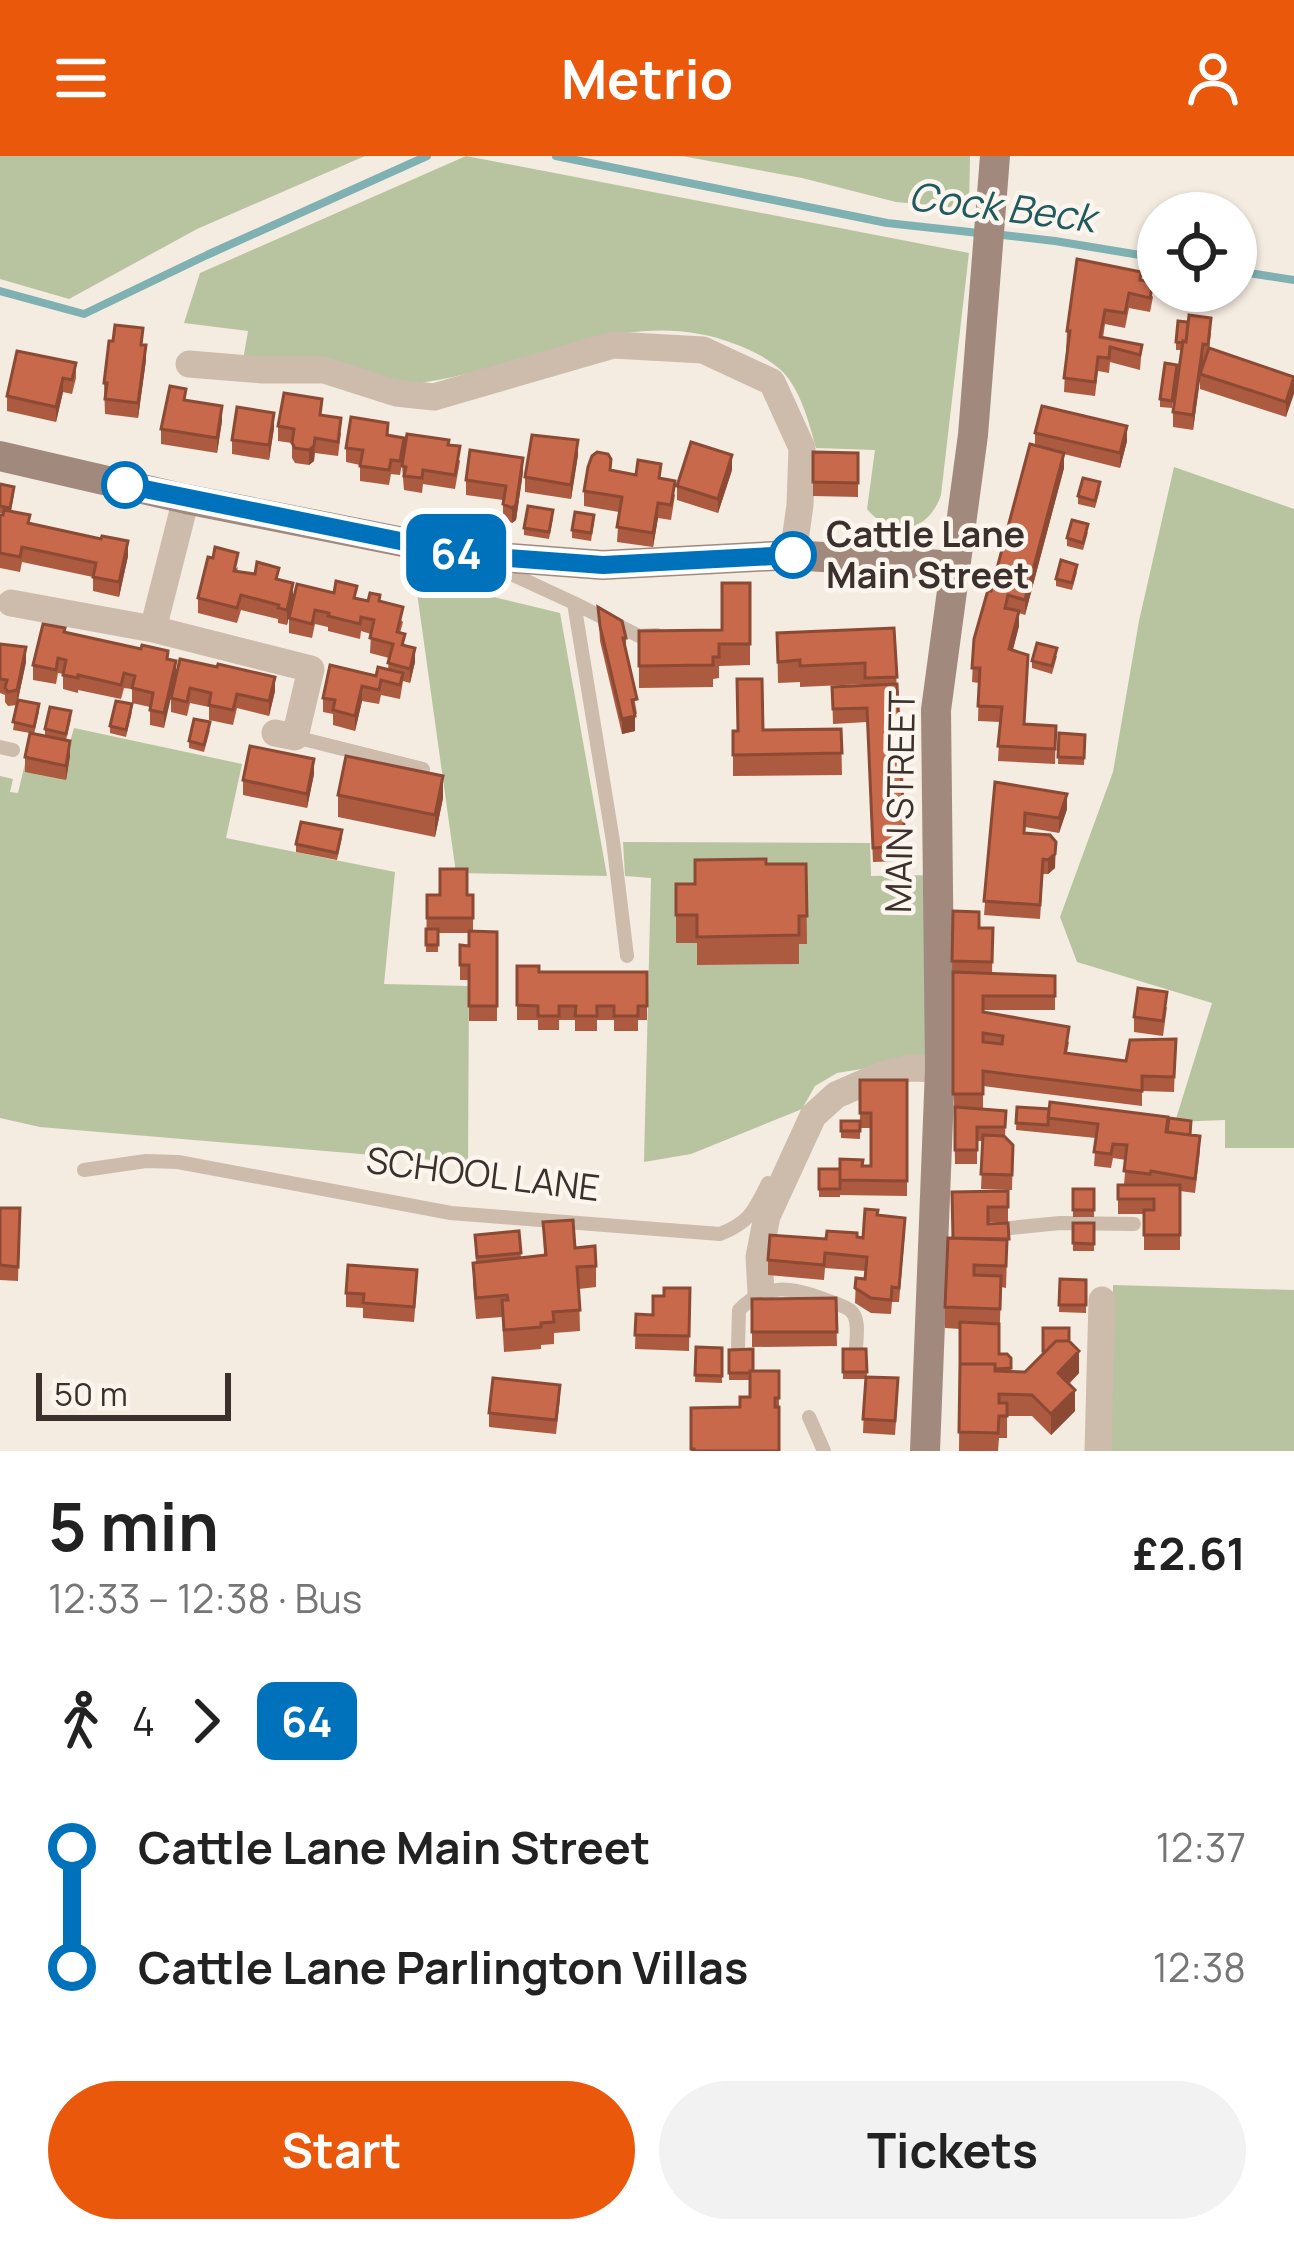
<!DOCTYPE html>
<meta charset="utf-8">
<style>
:root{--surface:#fff;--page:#f2f2f2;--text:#222;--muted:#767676;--accent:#ea580c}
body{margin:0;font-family:Manrope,sans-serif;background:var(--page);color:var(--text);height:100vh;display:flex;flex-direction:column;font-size:45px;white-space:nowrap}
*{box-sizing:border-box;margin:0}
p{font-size:39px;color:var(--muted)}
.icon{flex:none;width:66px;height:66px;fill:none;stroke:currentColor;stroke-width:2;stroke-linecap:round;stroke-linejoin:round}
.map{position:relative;height:1295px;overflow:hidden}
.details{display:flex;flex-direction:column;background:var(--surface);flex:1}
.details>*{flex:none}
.badge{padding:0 24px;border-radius:18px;font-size:42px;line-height:78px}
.tools{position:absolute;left:1137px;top:36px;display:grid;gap:24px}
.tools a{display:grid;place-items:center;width:120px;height:120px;border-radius:50%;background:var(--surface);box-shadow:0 3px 9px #0004;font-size:60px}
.scale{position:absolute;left:36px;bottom:30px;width:195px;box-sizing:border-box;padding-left:12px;border:6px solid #3b302b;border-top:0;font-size:33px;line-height:42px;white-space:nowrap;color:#3b302b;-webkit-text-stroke:9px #fbf5ee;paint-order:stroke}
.map>.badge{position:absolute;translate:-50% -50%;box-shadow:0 0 0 6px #fff}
.legs{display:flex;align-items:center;gap:18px;height:132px;padding:0 48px;font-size:39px}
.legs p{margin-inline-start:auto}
.head{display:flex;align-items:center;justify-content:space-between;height:204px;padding:0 48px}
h1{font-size:66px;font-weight:700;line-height:90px}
.primary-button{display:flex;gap:24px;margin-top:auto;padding:24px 48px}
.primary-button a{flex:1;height:138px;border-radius:72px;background:var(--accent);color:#fff;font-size:48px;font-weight:700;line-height:138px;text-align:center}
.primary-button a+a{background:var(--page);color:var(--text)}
ul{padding:0 48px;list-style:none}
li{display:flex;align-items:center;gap:42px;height:120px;font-size:45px}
li i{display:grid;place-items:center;width:18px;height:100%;margin:0 15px;background:currentColor}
li i::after{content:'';width:30px;height:30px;margin:-15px;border:9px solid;border-radius:50%;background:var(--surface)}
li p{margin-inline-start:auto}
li:first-child i{background:linear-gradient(#0000 50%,currentColor 0)}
li:last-child i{background:linear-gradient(currentColor 50%,#0000 0)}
header{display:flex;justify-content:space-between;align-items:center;height:156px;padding:0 48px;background:var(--accent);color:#fff;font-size:54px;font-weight:700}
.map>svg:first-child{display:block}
</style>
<header><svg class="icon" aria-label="menu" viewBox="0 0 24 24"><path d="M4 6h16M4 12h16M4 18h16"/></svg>Metrio<svg class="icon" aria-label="person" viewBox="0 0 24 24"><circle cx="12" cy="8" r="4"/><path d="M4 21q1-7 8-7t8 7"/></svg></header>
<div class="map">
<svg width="1294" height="1295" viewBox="0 0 1294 1295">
<rect width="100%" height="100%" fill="#f4ebe1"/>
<path fill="#b8c4a0" d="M0,0H365L197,73L69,143L0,123Z
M466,0L969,97L941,339C928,377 892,383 867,353L875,294L816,292C809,267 801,235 783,216C770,203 751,194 735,188C629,146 523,214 419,227L243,204L248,175L184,167L200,117Z
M682,0H970L969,53L896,46L802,22Z
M1174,311L1294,353V992H1225V964L1175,966L1212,847L1077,806L1060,761L1113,616L1139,465Z
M415,422L560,457L607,720L456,717Z
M74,572L242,608L226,682L395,716L384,828L469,830L468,1007L40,971L0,962V620L13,623L10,636L18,637L32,578L70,586Z
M623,686L870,687L871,720L936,719L940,913L868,912L837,917L815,930L802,953L691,998L644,1006L651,722L625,720Z
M1113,1129L1294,1134V1295H1111Z"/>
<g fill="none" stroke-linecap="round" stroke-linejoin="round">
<path stroke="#7fb0b2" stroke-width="8" d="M556,0L887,67L979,77
M994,78L1055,85L1158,102
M1236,115L1294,124
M0,135L84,158L207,99L427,0"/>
<path stroke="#cdbbac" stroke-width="14" d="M496,411L574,447L613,685L627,800
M574,447L639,480L657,479
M295,581L423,613
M0,591L13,594
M84,1014L146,1005L178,1006L451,1057L720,1078C750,1066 754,1055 768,1027
M990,1074L1060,1067L1134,1068
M738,1191L739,1154C766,1126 792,1131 826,1144C834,1147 847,1150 852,1156C860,1165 856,1183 856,1194
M809,1261L824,1295"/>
<path stroke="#cdbbac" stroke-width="27" d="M189,208L263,214H324L396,237L434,241L613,189L703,194L772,226L802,292L800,349L793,399
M11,447L153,473L311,513L295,581L275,577
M153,473L186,343
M761,1136L759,1101L767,1060L813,960L836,939L882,919L910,912L940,913
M1098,1295L1102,1144"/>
<path stroke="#a18a7d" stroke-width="30" d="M0,300L186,343L469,399L603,409L793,399L955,410
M925,1295L940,913L936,554L973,279L995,0"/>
</g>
<path fill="#ac5a40" d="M1141,124L1153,141L1150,156L1129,152L1125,172L1105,168L1103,182L1142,189L1140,214L1110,206L1109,217L1098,215L1095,240L1064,236L1067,175Z
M1211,177L1209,193L1294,221L1286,261L1200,233V221L1193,274L1173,271V256L1181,194H1176V186Z
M142,189L146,204L138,262L105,258L104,227Z
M76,207V222L72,238L63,236L56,266L7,255V240Z
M1177,216L1172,252L1160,251V243Z
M186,244L222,265L217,297L161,288V273Z
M322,259L341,277L338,300L315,297L314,305L309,309L295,307L292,302V287L278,285V270Z
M274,272L269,304L232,298V284Z
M1035,277L1127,285L1120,312L1064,298V312L1025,459L1019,457V470L1013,494L1025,568L1056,570L1055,608L998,605L1000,566L978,565L979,527L972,526L974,483L991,435L1035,290Z
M388,279L404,296L400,319L391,318L389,329L360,325V309L346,306V292Z
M449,289L460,305L455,333L423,328L422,337L404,334L402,310Z
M813,296L858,297V341L813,340Z
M578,299L571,343L525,336V321Z
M732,314L718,357L677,344V330Z
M611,315L661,323L675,339L671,364L658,362L653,391L617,386L619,356L584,350V335Z
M523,316L516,364L512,367L503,362V344L466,339V324Z
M0,328L14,338L11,355L30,367L128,400L119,441L93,435V421L22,406L20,416L0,412V359L3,358L0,357Z
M1100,334L1095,352L1078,348V340Z
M553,362L549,383L524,379V372Z
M594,366L591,385L572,382V374Z
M1088,376L1083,394L1067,390V382Z
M238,411L237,415L279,424L293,441L287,469L278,467V463L241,454L237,467L198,457V442Z
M1077,416L1072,434L1056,430V423Z
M750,427V509L719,510V522L713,523V531L639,532V475L722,474Z
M357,442L380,446L403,466L400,477L405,489L415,506L410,527L403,525L400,543L381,539L379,548L362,545L355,575L333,569V558L323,556V542L388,514L389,502L370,497L371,478L361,475L360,483L328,475V471L315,468L312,482L289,477V462Z
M598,451L626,482V495L637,558H635V575L622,578L600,485Z
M894,472L905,705L873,706L867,566L833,568L832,531L865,528L800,531V526L778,527L777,477Z
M65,476L141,493L168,495L164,572L150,569V551L132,547V533L124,532L121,543L78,534V537L63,533V518L58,517L56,528L33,524V509Z
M0,488L26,506L18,544L39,556L34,578L45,580V573L71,563L66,584L70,600L66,624L25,616V601L30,577L13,574L17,549L8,550L5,546V539L0,537Z
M1057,500L1052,518L1032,512V505Z
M180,503L275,535L269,560L237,552L233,569L209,564V551L190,547L187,560L171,556V542Z
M132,556L126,581L110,577V570Z
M841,573L842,619L733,620V575Z
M210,574L204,596L189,592V585Z
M1059,577L1085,579L1084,609L1058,608Z
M314,618L307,652L243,639V624Z
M995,626L1067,653L1059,677L1025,671V677L1055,712L1048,718H1043L1040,763L984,759Z
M338,639L443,642L435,681L338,661Z
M342,682L337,704L296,696V688Z
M766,708H806L807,788H799V808L697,809V787H676V728H695Z
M427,739H473V775L497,776V865H469V824H460V789L469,790V777H438V796H426Z
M953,755L979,772H993L992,818L1055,820V854H983V856L1069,886L1067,897L1126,905L1176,883L1174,936L1142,935V950L983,930V953H969L1006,955L1005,982L1013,989L1012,1034L981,1033L983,985H977V1008H955L952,819Z
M517,810L539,816H647V864H638V875H614V864H597V875H575V864H559V874H538V864H517Z
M1167,851L1163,880L1134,876V861Z
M860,924H907V1040L840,1039V1041H819V1013L871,1010V972H860V983L841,982V965H860Z
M1017,951L1191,979L1200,995L1195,1037L1180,1035V1094H1144V1058H1118V1029H1124L1126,1004L1113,1002L1111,1012L1094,1010L1096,982L1016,974Z
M1073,1033H1094V1061H1073Z
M1008,1035V1066H988V1068L1008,1067L1006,1132L1001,1131L999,1198L1011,1202V1216H1025L1043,1198V1172L1069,1185L1079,1217L1069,1228L1075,1255L1051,1279L1032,1260H1007V1282H999L998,1295H959L960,1173L945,1172V1151L952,1082Z
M0,1052H20L18,1125L0,1124Z
M877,1059L905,1076L899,1146H892L891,1158L871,1157L855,1147L856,1122L865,1123L866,1115L825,1112L824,1124L768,1119V1104L826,1083L863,1082Z
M543,1066L596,1110V1131L579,1133L580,1175L554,1177V1188L541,1189V1193L504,1196L502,1161L476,1163L473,1128V1107H476L475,1079L519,1075L521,1102L544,1099Z
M1073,1067H1094V1095H1073Z
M1060,1123L1086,1124V1157L1059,1156Z
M417,1128L414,1166L363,1162V1152L346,1151V1137Z
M690,1132L689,1195L635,1193L636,1158L653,1159L664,1140Z
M836,1142L837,1190L752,1191V1143Z
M696,1191L722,1192V1227L695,1226Z
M843,1193H866L867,1221L898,1237L895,1279L863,1277L865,1223H843Z
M729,1194L753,1215H779V1295H691V1252L740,1251L750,1241V1224H729Z
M560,1243L556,1278L489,1271V1257Z"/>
<path fill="#8c4a34" d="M1203,188V203L1193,274V259Z
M146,189V204L138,262V247Z
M63,222V236L56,266V251Z
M1294,223V238L1286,261V246Z
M222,250V265L217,297V282Z
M274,257V272L269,304V289Z
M1127,270V285L1120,312V297Z
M315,282L314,305L309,309V294Z
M578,284V299L571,343V329Z
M1064,297V312L1025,459V444Z
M732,299V314L718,357V343Z
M523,302V316L516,364L512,367V352Z
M658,347V362L653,391V377Z
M128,385V400L119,441V426Z
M293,427V441L287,469V454Z
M1019,455V470L1009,507V493Z
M26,491V506L17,548V534Z
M415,492V506L410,527V513Z
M176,505V520L164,572V557Z
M275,521V535L269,560V545Z
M362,530V545L355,575V560Z
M635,560V575L622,578V563Z
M70,585V600L66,624V610Z
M314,603V618L307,652V638Z
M443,620V642L435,681V659Z
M1067,638V653L1059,677V662Z
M1056,686L1055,712L1048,718V704Z
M1079,1195V1217L1058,1238V1217Z
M1075,1234V1255L1051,1279V1258Z"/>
<path fill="#c8694b" stroke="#8c4a34" stroke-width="3" fill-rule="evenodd" d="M1077,103L1141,116L1140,124L1153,126L1150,142L1129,137L1125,157L1105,154L1100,181L1142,189L1140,199L1110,191L1109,202L1098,201L1095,226L1064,222L1070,175H1067Z
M1189,159L1211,162L1208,189L1203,188L1193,259L1173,256L1183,185L1186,186Z
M1178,165L1188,166L1186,186L1183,185L1182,187L1176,186Z
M115,169L143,172L141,189H146L138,247L105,243L107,227H104L109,185H113Z
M1209,192L1294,221L1286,246L1200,218Z
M17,195L76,207L72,224L63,222L56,251L7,240Z
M1165,207L1177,209L1172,245L1160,243Z
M170,230L186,233L184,244L222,250L217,282L161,273Z
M284,237L322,243L320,259L341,262L338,286L315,282L314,290L309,294L295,292L292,287L294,273L278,270Z
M1042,250L1127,270L1120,297L1035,277Z
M237,251L274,257L269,289L232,284Z
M351,261L388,267L387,279L404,282L400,305L391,304L389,314L360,310L363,294L346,292Z
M407,278L449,284L448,289L460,290L455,319L423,314L422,322L404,320L406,311L402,310Z
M532,279L578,284L571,329L525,321Z
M691,286L732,299L718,343L677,330Z
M1030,288L1064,297L1025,444L1008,439L1005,452L1019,455L1009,493L1028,499L1024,568L1056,570L1055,593L998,590L1002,551L978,550L980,512H972L974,483L988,434L991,435Z
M470,294L523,302L516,349L512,352L503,348L506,330L466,324Z
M597,296L608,298L611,303L610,314L636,319L638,304L661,308L659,322L675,325L671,349L658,347L653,377L617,371L622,341L584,335L588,311L592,300Z
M813,296L858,297V327L813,326Z
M1083,322L1100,326L1095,345L1078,340Z
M0,328L14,331L10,352L0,350Z
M528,350L553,354L549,376L524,372Z
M4,354L30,359L28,367L101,383L102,380L128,385L119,426L93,421L96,407L22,391L20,401L0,397V359H3Z
M575,356L594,359L591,377L572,374Z
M1072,364L1088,368L1083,387L1067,382Z
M215,391L238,397L234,415L255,418L257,406L279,412L276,423L293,427L287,454L278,452L279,449L241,439L237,452L198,442L208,401L213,402Z
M1061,404L1077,409L1072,427L1056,423Z
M336,425L357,430L354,442L368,445L370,437L380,439L379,445L403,451L397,476L405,478L402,489L415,492L410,513L388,507L393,488L370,482L374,464L361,461L360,468L328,460L329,457L315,454L312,468L289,462L297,428L334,437Z
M722,427H750V488H719V501H713V509L639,510V475L722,474Z
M598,451L622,465L626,482H623L637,543L632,544L635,560L622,563L600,470Z
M43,468L65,472L64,476L141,493L142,489L168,495L167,503L176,505L164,557L150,554L153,537L132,532L135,520L124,517L121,529L78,519V522L63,519L66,504L58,502L56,514L33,509Z
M894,472L897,521L865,522V507L800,510V504L778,506L777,477Z
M1037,487L1057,492L1052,510L1032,505Z
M0,488L26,491L17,534L8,536L5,532L7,524L0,523Z
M180,503L217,511L218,508L275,521L269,545L237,538L233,554L209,549L211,537L190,532L187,546L171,542Z
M330,509L376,520L378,511L403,517L400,529L381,524L379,534L362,530L355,560L333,554L335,544L323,542Z
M737,523H762L763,574L841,573L842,597L733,599V575H738Z
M897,528L905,690L873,692L867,552L833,553L832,531Z
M18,544L39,548L34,571L13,566Z
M116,545L132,548L126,574L110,570Z
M50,551L71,555L66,578L45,573Z
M194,563L210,566L204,589L189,585Z
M30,577L70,585L66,610L25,601Z
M1059,577L1085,579L1084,602L1058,601Z
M250,590L314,603L307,638L243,624Z
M346,600L443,620L435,659L338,639Z
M995,626L1067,638L1059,662L1025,657L1024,677L1050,679L1056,686L1055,698L1048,704L1043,703L1040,749L984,745Z
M301,666L342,674L337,697L296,688Z
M766,703V708H806L807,760H799V779L697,781V759H676V728H695V704Z
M440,713H467V739H473V762H427V739H440Z
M953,755L979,756V772H993L992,806L952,805Z
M426,773H438V789H426Z
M469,775L497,776V850H469V809H460V789L469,790Z
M517,810H539V816H647V850H638V860H614V850H597V860H575L576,850H559V860H538V850L517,849Z
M953,816L1055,820V840H983V856L1069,871L1065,897L1126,905L1130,884L1176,883L1174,921L1142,920V935L983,915V938H953ZM983,877L1003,880L1002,888L983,886Z
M1138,832L1167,836L1163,865L1134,861Z
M860,924H907V1025L840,1024V1003L863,1004L862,1010H871V957H860Z
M1050,946L1168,961L1166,976L1200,980L1195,1023L1151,1015L1150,1018L1124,1015L1127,989L1113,988L1111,998L1094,996L1098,968L1048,962Z
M955,951L1006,955L1005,971H977V994H955Z
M1017,951L1049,953L1048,969L1016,967Z
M1169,962L1191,965L1190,979L1167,976Z
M841,965H860V975H841Z
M983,979L1004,980L1013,989L1012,1019L981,1018Z
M819,1013H840V1033H819Z
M1118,1029H1180V1079H1144V1054H1154V1043H1118Z
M1073,1033H1094V1054H1073Z
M1008,1035V1051H988V1068L1008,1067L1009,1083L953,1082L952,1036Z
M0,1052H20L18,1111L0,1109Z
M865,1053L878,1054L877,1059L905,1062L899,1132L892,1131L891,1144L871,1142L855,1132L856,1122L865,1123L867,1101L825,1097L824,1109L768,1104L770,1079L826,1083L827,1075L857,1077V1081L863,1082Z
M573,1064L575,1092L595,1090L596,1110L577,1111L580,1154L553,1156L554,1166L541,1167V1171L504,1174L502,1144H508L507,1139L476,1142L473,1107L546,1099L543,1066Z
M1073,1067H1094V1088L1073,1087Z
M519,1075L521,1097L477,1101L475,1079Z
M948,1082L1007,1084L1006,1110L974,1109V1119L1001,1120L1000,1153L945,1151Z
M348,1109L417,1114L414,1151L363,1147L364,1138L346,1137Z
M1060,1123L1086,1124V1149H1059Z
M664,1132H690L689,1180L635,1179L636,1158L653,1159V1140H664Z
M836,1142L837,1176H752V1143Z
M960,1166L999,1168V1198H1007L1011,1202V1212L995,1213V1208H960Z
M1043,1172H1069V1185H1056L1046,1195H1043Z
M1056,1185H1069L1079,1195L1058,1217L1075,1234L1051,1258L1032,1239L999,1238V1247H1007V1260H999L998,1277L959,1276L960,1208H995V1215L1025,1216Z
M696,1191L722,1192V1220L695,1219Z
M753,1193V1215H750V1217H729V1194Z
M843,1193H866L867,1216H843Z
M750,1215H779V1242H775V1251H779V1295H694V1293H691V1252L740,1251V1241H750Z
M866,1221L898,1222L895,1265L863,1263Z
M493,1222L560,1229L556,1264L489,1257Z"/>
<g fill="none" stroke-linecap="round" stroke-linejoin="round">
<g stroke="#fff" stroke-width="27">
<path id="line-1" d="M125,329L469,399L603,409L793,399"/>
</g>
<use href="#line-1" stroke="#0072bc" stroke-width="18"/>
</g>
<g fill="#fff" stroke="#0072bc" stroke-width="6">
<circle cx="125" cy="329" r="21"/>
<circle cx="793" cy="399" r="21"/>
</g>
<g text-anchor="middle" stroke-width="9" stroke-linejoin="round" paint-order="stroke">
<g font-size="36" font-weight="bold" fill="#3b302b" stroke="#fbf5ee" text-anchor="start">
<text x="826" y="391">Cattle Lane<tspan x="826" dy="41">Main Street</tspan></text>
</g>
<g font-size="36" fill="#3b302b" stroke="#fbf5ee">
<text transform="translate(900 646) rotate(-89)" y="13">MAIN STREET</text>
<text transform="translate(483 1018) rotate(7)" y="13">SCHOOL LANE</text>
</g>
<g font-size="39" font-style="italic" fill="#1f5a5e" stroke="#fbf5ee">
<text transform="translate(1002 51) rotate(7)" y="14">Cock Beck</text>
</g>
</g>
</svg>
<div class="tools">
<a><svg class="icon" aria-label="locate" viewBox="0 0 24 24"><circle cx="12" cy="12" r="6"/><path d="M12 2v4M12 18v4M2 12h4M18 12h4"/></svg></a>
</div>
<div class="scale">50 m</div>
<b class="badge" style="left:456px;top:397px;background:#0072bc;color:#fff">64</b>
</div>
<section class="details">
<div class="head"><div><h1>5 min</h1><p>12:33 – 12:38 · Bus</p></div><b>£2.61</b></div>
<div class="legs"><svg class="icon" aria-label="walk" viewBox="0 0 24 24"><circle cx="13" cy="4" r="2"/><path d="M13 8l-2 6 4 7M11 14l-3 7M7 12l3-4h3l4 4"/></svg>4<svg class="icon" aria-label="forward" viewBox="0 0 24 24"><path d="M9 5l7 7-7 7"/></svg><b class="badge" style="background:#0072bc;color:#fff">64</b></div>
<ul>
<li><i style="color:#0072bc"></i><b>Cattle Lane Main Street</b><p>12:37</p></li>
<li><i style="color:#0072bc"></i><b>Cattle Lane Parlington Villas</b><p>12:38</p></li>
</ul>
<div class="primary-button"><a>Start</a><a>Tickets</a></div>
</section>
